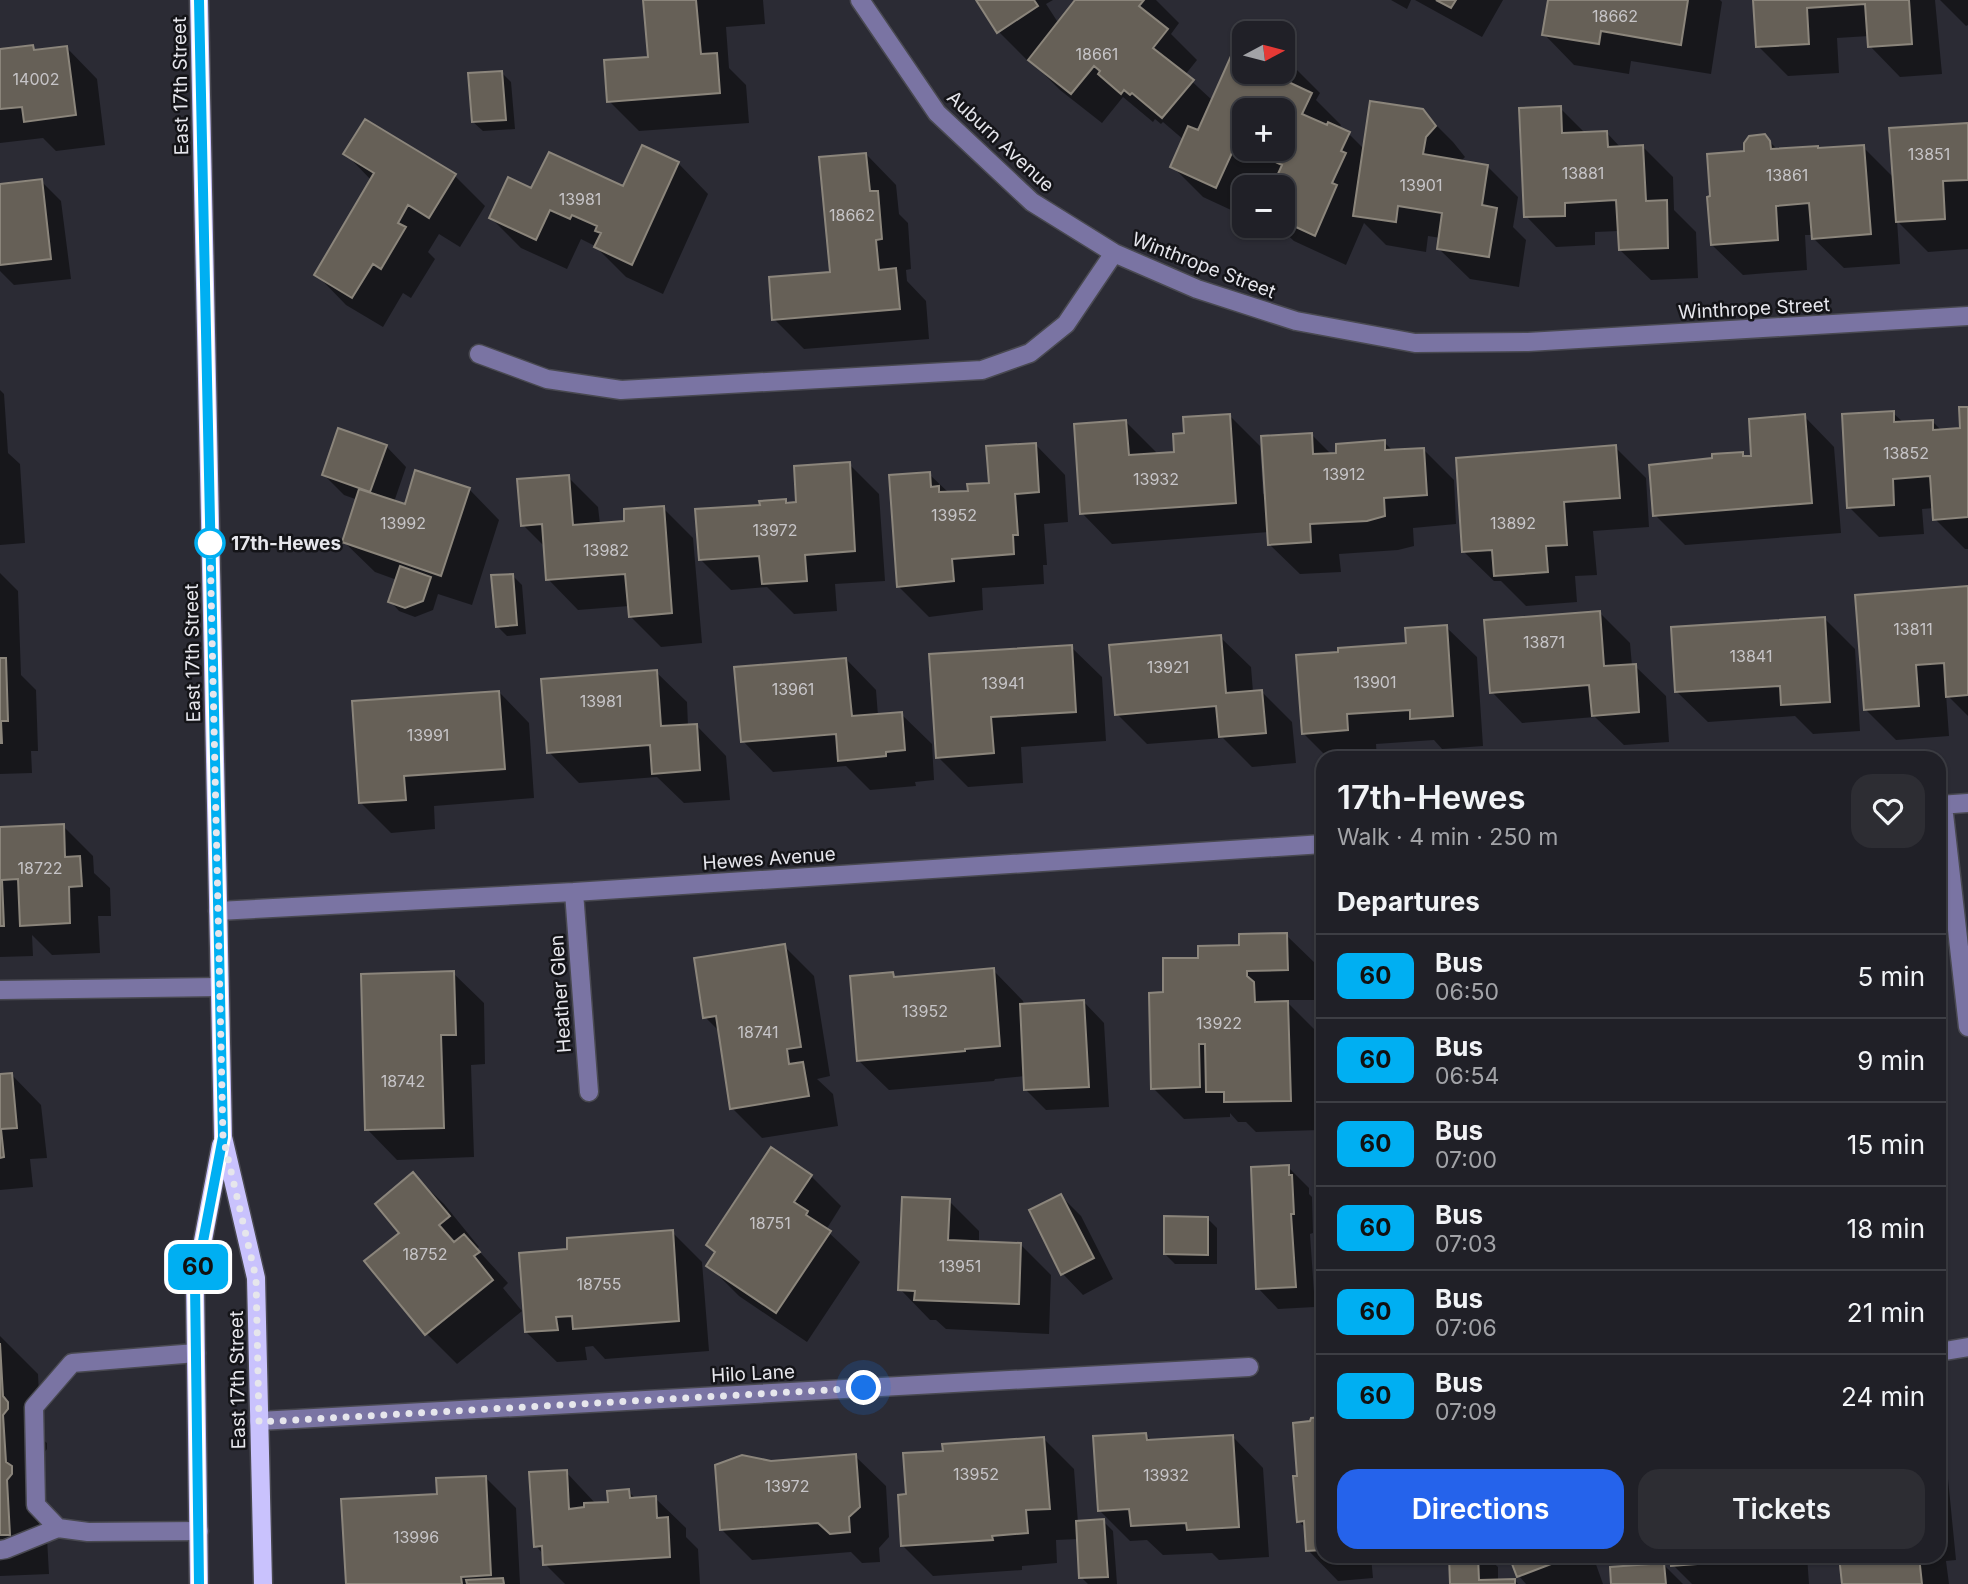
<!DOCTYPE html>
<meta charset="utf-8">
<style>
:root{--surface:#202027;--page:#2d2d33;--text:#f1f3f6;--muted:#a2a3a7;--line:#3d3e44;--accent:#2563eb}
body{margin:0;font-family:Inter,sans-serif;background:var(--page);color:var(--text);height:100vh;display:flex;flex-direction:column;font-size:26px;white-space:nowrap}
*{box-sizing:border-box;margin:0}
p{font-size:23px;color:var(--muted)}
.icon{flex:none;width:38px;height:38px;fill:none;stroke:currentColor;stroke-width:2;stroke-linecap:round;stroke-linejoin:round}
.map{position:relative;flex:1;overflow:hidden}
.sheet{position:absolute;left:1316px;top:751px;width:630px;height:812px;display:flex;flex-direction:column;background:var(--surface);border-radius:21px;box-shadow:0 2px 5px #0004,0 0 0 2px var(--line)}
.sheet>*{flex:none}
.badge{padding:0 14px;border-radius:10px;font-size:24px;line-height:46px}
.needle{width:46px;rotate:83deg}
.controls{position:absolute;left:1232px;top:21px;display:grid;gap:14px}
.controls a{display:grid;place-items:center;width:63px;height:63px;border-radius:14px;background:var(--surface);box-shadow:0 2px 5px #0004,0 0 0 2px var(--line);font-size:35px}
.you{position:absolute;width:35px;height:35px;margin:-18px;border:5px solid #fff;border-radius:50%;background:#1a73e8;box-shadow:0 0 0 10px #1a73e833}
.map>.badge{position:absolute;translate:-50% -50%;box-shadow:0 0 0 4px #fff}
h2{padding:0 21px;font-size:26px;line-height:63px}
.round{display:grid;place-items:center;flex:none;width:74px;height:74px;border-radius:21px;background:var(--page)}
.overview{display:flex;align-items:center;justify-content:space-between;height:119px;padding:0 21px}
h1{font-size:33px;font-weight:600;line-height:52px}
.action{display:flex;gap:14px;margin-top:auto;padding:14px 21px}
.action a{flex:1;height:80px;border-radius:21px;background:var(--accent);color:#fff;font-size:28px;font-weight:600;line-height:80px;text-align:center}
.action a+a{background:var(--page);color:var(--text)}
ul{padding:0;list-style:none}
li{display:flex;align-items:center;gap:21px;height:84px;padding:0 21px;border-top:2px solid var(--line)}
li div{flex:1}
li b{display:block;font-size:26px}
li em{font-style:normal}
li .badge{min-width:77px;font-weight:700;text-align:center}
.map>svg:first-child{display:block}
</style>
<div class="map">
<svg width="1968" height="1584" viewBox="0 0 1968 1584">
<rect width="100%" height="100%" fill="#2b2b34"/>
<path fill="#0007" fill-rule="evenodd" d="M645,0H763L765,24L726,27L729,68L746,85L749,123L639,131L609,101L650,58Z
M978,0H1053L1046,4L1059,24L1077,0H1156L1179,23L1171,34L1197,60L1185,75L1213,101L1240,40L1244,42V72H1283V59L1289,62L1320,93L1316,100L1341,125L1339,129L1349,134L1365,150L1422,111L1453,142L1465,157L1460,162L1487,166L1518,197L1513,227L1526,240L1519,287L1470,279L1439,249L1441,238L1428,236L1426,252L1386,245L1364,223L1346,265L1294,241L1278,226H1283V187H1274L1278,178L1267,173L1260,187H1244V216L1203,197L1172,166L1184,140L1163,122L1161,124L1155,119L1153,122L1123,97L1102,123L1060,90L1031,61L1029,62L999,32ZM1244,110H1283V149H1244Z
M1391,0H1411L1407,9Z
M1415,0H1503L1482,37Z
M1549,0H1720L1722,2L1711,74L1631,61L1629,74L1574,65L1544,34Z
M1755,0H1935L1942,74L1900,77L1870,46L1869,36L1837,38L1839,73L1788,76L1758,46Z
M1940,0H1968V25L1966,26Z
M33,47L37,52L67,48L97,79L105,145L56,151L43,138L0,143V51Z
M501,72L511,82L515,129L483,131L473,122Z
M1560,108L1586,134L1607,133L1621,148L1643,147L1673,177L1674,210L1696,232L1698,278L1651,280L1620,250L1619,231L1595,232V245L1556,247L1526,216Z
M1968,124V249L1928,252L1897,221L1900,264L1844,268L1813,238V235H1805L1807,270L1743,275L1712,245L1746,153L1764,136L1778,150H1820L1863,147L1894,178Z
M346,154L455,176L485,206L460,247L439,234L428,252L435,259L411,298L403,293L383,327L346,305L316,274L372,181Z
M866,154L896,185L899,214L908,223L911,269L906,270L907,281L926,301L929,339L804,349L774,319L831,274Z
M678,163L708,194L663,294L626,277L595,246L581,239L567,269L521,248L491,218L532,190L623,189Z
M41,181L61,201L71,279L14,285L0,271V186Z
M0,390L4,394L8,453L20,464L25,543L0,545Z
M1968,409V549H1965L1935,519L1934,508L1922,509L1924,534L1879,537L1849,507L1893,413L1904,423L1932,421L1942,431L1962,430Z
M1229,415L1260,446L1263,494L1266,493L1312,435L1332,455L1384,442L1393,451L1423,449L1454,480L1456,524L1413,528L1414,546L1398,550L1339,554L1341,572L1300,574L1269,544V532L1112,544L1082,513L1126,422L1156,452V455L1176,454L1186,434Z
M1804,416L1834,447L1841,533L1685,545L1655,515L1742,454L1746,458H1753Z
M1035,444L1065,475L1068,522L1044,524L1047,565H1043L1044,584L982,588L983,610L929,617L898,586L929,474L949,493L969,492L991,484Z
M386,446L406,467L394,502L406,506L469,489L499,520L472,605L438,594L433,610L415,617L399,611L390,601L397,580L375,572L344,542L358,500L344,495L324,475Z
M1615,447L1646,478L1649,527L1593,531L1597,575L1575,576L1577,602L1526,606L1501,581H1494L1463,551Z
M849,464L879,494L885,581L835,584L837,611L794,614L767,587L731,590L701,560L762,507L786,500L789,504H798Z
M568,477L598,507L600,524L626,522L663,508L693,538L702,643L661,647L630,616L629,606L578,610L548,579L546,548L523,525Z
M0,573L18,591L21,675L36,690L38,751H31L32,773L0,774Z
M512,575L522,585L526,634L507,636L497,626Z
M1968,588V716L1946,694L1949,736L1896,740L1866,710Z
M1600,613L1630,643L1632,666H1635L1666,696L1669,742L1624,745L1595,717L1522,723L1492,692Z
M1825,619L1855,649L1860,731L1813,734L1795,716L1708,722L1677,692Z
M1446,627L1477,657L1483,746L1442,749L1434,740L1376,744L1377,758H1328L1303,733L1408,645Z
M1220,637L1251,667L1253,692H1262L1292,722L1296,763L1252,767L1223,738L1147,744L1117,714Z
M1071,647L1102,677L1106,741L1021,747L1023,783L968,787L938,757Z
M846,659L876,690L878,716L901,714L932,744L934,780L915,782L916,786L870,790L846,766L773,772L743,741Z
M656,672L687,702L688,726L696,725L726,756L730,800L684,803L657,777L579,783L549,752Z
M499,692L529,723L534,798L434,806L435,829L391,833L360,802Z
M63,826L93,856L94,873L110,888L111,916H98L100,953L52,955L32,935L33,956L0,957V829Z
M1286,935L1317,965V968H1323V1043L1318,1038L1321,1130L1256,1132L1246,1122H1238L1230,1113V1117L1184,1119L1153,1088L1165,994L1199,959ZM1285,1000H1319L1321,1036Z
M784,946L814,976L830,1076L817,1079L833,1094L838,1126L762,1138L732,1108L720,1032L705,1017Z
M993,970L1023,1001L1024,1005L1084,1002L1104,1023L1109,1107L1046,1110L1026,1090L1025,1076L995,1079L994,1081L889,1090L858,1060L893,974L897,978Z
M453,973L484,1003L485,1064L471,1065L474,1157L397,1160L367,1129Z
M11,1074L41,1105L47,1158L30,1159L33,1187L0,1190V1075Z
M1288,1167L1309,1188V1194L1312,1197L1313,1233L1310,1234L1315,1307L1278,1309L1258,1288Z
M413,1174L444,1204L479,1247L477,1249L508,1283L503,1288L522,1311L457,1364L427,1334L367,1262L401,1234Z
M811,1176L841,1206L826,1230L860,1262L807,1342L739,1296L709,1266Z
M1061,1196L1081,1216L1113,1279L1083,1295L1063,1274L1031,1211Z
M949,1201L979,1231V1243L1021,1245L1051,1275L1049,1334L946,1329L936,1320H930L900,1289Z
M1207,1218L1217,1228V1264H1175L1165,1254Z
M672,1232L702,1262L709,1351L605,1359L593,1346L585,1347L587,1360L557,1362L526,1332Z
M0,1336L38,1374L41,1438L47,1443V1449L42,1455L45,1501L51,1507V1514L46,1520L49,1574L0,1576Z
M1323,1419V1556H1371L1373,1578L1338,1581L1308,1550L1306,1528L1298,1521L1299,1478Z
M1939,1424L1943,1428L1956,1560L1946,1561L1949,1584H1844L1841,1556H1939Z
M1146,1435L1153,1442L1233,1437L1263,1468L1269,1557L1219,1560L1212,1553L1163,1555L1147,1540L1130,1541L1099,1510Z
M1044,1439L1074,1469L1078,1523L1103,1521L1113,1531L1117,1584H1088L1081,1577L1079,1539L1056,1540L1057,1563L1022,1566V1570L933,1576L903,1546L908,1496Z
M855,1456L886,1486L889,1537L879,1548L880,1562L862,1563L851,1552L752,1560L721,1529L771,1462Z
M566,1472L596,1504L610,1503L628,1491L636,1499L655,1498L686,1528V1537L698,1549L700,1584H565L545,1564L544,1555L536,1546Z
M485,1477L516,1508L520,1584H348L439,1495Z
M1451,1556H1486L1498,1567V1581L1515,1580L1518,1584H1452Z
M1511,1556H1593L1603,1584H1526L1519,1576Z
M1672,1556H1807L1809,1584H1692L1673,1565Z
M1664,1565L1683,1584H1613Z"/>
<path fill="#666057" stroke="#8b857b" stroke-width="2" d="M643,0H696L701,54L717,53L720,93L607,102L604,60L648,57Z
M976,0H1034L1038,6L997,33Z
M1075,0H1144L1139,6L1168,29L1153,48L1194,80L1162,118L1132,93L1130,95L1124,90L1121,94L1098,74L1100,71L1094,66L1071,94L1028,60Z
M1436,0H1456L1451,8Z
M1548,0H1688L1681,45L1601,31L1599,44L1542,35Z
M1753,0H1909L1912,44L1868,47L1865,4L1807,8L1809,44L1756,47Z
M1239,38L1244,40V72H1283V57L1290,61L1282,79L1312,93L1302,114L1327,125L1328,122L1350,132L1341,151L1346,153L1332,183L1337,185L1315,236L1283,221V187H1272L1282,165L1247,149H1283V110H1244V148L1236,144L1216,188L1170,167L1188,126L1198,130Z
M33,45L34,50L67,46L76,115L24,122L22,107L0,109V49Z
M502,71L506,120L472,122L468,73Z
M1370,101L1423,109L1436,126L1426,137L1423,154L1488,165L1482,205L1497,208L1489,257L1437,249L1442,213L1398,206L1396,222L1353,216Z
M1561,106L1562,133L1607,131L1608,147L1643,145L1646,201L1667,200L1668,248L1619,250L1616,200L1565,203V216L1524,217L1519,108Z
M365,119L456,174L429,218L408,205L398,223L406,227L381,269L373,264L352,298L314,275L374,173L343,154Z
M1968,123V180L1943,181L1945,219L1896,222L1889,128Z
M1765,134L1770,141L1771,149L1818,146V148L1864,145L1871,234L1812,239L1809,203L1776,206L1778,240L1711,245L1707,197L1710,196L1707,154L1744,151V143L1749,136Z
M642,145L679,162L632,265L594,247L601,233L595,231L597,226L572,215L570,219L550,210L536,240L489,218L508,177L531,188L549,152L623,186Z
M866,153L870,191H878L882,239L876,240L879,270L896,268L900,309L772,320L769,277L830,272L819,157Z
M42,179L51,259L0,265V184Z
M1959,407H1968V517L1933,520L1930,476L1893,479L1894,505L1847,508L1842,414L1894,411V422L1933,420V430L1960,428Z
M1230,414L1236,503L1080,514L1074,424L1126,420L1129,455L1174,452L1173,434L1184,433L1183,417Z
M1805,414L1812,503L1653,516L1649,465L1712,458V454L1743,452V456H1751L1749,419Z
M338,428L387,445L370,492L322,475Z
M1312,433L1313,454L1336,453V444L1385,440V450L1424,448L1427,495L1384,498L1385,516L1367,521L1310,524L1311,542L1268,545L1261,436Z
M1036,443L1039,492L1015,494L1018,535H1013L1014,554L952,559L954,581L897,587L889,475L930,472L931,487L939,486V492L968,491L967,484L989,483L986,446Z
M1616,445L1620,498L1564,502L1567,545L1546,546L1548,572L1494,576L1492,550L1462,552L1456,458Z
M850,462L855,551L805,555L807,581L762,584L759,556L699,560L695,509L760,505L759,501L786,499V503L796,502L794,466Z
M415,470L470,488L441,576L342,542L359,489L405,504Z
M569,475L573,525L624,521V509L664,506L672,613L629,617L625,574L546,580L542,524L521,526L517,479Z
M400,566L431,577L423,601L405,608L388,602Z
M513,574L517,625L496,627L491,575Z
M1968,586V695L1946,697L1944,663L1916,665L1919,706L1864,710L1855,595Z
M1600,611L1604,666L1636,664L1639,712L1592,716L1589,685L1490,693L1484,620Z
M1825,617L1830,702L1781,705L1780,686L1675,692L1671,627Z
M1447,625L1453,716L1410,719V710L1347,714L1348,730L1302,734L1296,655L1338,652V648L1406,643L1405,628Z
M1221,635L1226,693L1262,690L1266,733L1219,737L1216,706L1115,715L1109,645Z
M1072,645L1076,712L991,717L994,753L936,758L929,654Z
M0,658H6L8,721H1L2,743H0Z
M846,658L852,716L902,712L905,750L886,752V756L838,761L836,734L741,742L734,667Z
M657,670L661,726L697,724L700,770L652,774L650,745L547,753L541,679Z
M499,691L505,769L404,776L406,800L359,803L352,701Z
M64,824L65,857L80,856L82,886L69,887L70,923L20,926L18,879L2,880L4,926H0V827Z
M1287,933L1288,970L1247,971V976L1254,982L1255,1002L1288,1001L1291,1101L1224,1102V1092H1206L1205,1044H1199L1200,1087L1151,1089L1149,993L1163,992V958H1198V946L1239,945V934Z
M785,944L801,1047L787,1049L789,1064L803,1062L809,1096L730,1109L716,1016L703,1018L694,958Z
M1316,966H1323V1041H1319Z
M994,968L1000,1046L965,1049V1051L857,1061L850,976L893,972L894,977Z
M454,971L456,1035H441L444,1128L365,1130L361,974Z
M1084,1000L1089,1087L1024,1090L1020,1004Z
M12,1073L17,1128L1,1129L4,1157L0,1158V1074Z
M771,1147L812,1175L794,1202L808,1211L806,1215L831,1231L776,1313L706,1266L715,1252L706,1245Z
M1289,1165V1175H1292L1294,1214H1291L1296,1287L1256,1289L1251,1167Z
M413,1172L450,1216L439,1225L454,1242L464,1234L480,1252L474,1256L493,1280L425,1335L364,1261L399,1233L375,1204Z
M1061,1194L1094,1258L1061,1275L1029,1210Z
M902,1197L950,1199L948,1240L1021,1243L1019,1304L914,1300L915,1291L898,1290Z
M1164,1216L1208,1217V1255L1164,1254Z
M673,1230L679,1321L573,1329L572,1316L556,1317L558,1330L525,1332L519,1253L567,1249V1238Z
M0,1343L3,1396L8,1402V1409L3,1415L6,1462L12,1466V1474L7,1480L10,1535H0Z
M1323,1417V1550L1306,1551L1304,1521L1297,1522L1293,1476H1297L1293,1423L1310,1421L1311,1418Z
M1146,1433L1147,1440L1233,1435L1239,1527L1187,1530L1186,1523L1131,1526L1129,1509L1098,1511L1093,1436Z
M1044,1437L1050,1509L1026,1510L1028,1533L992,1536L993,1540L901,1546L898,1495L906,1494L903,1453L943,1451L942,1444Z
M856,1454L860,1507L849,1517L850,1532L830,1534L818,1523L720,1530L715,1465L742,1455L771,1461Z
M567,1470L569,1509L584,1507V1503L608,1502L607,1491L629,1489L630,1498L656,1496L657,1518L668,1517L670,1557L543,1565L542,1546L534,1547L529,1472Z
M486,1476L491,1575L461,1577L462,1584H346L341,1499L437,1494L436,1478Z
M1104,1519L1108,1577L1079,1578L1076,1521Z
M1449,1556H1478L1479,1580L1515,1579V1584H1450Z
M1509,1556H1572L1517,1577Z
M1670,1556H1780V1558L1671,1566Z
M1839,1556H1919L1922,1584H1842Z
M1664,1563L1666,1584H1611L1610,1567Z
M503,1578L504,1584H467L466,1580Z"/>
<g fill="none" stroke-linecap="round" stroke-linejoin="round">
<g stroke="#494951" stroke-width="21">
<path id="minor" d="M860,0L937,113L1032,202L1114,253
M479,354L547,379L621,390L982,370L1030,353L1066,324L1114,253L1197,289L1296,321L1415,343L1528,342L1968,316
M1939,805L1968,803
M1943,805L1968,1027
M574,892L589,1092
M218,911L574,892L1323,844
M0,990L219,987
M1939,1352L1968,1347
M196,1353L72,1363L34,1407L36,1505L58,1528L88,1532L199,1531
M259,1421L1249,1367
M0,1550L6,1549L58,1528"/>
</g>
<g stroke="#494951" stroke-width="21">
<path id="major" d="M199,0L223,1137L256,1278L263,1584
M199,1584L195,1283L221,1145"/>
</g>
<use href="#minor" stroke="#7a74a3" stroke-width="18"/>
<use href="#major" stroke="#c9c2fd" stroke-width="18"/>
</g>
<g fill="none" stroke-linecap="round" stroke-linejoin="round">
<g stroke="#fff" stroke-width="16">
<path id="line" d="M199,0L223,1137L195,1283L199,1584"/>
</g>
<use href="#line" stroke="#00aff2" stroke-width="10"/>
<path stroke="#e6e6ec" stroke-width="7" stroke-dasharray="0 12.6" d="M210,543L223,1137L256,1278L259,1422L864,1388"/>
</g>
<circle fill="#fff" stroke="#00aff2" stroke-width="3.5" cx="210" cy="543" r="14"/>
<g text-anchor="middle" stroke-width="5" stroke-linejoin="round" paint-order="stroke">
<g font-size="16" fill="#c6c4c7">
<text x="1615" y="22">18662</text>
<text x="1097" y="60">18661</text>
<text x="36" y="85">14002</text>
<text x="1929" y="160">13851</text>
<text x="1583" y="179">13881</text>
<text x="1787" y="181">13861</text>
<text x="1421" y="191">13901</text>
<text x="580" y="205">13981</text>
<text x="852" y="221">18662</text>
<text x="1906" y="459">13852</text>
<text x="1344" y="480">13912</text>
<text x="1156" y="485">13932</text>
<text x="954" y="521">13952</text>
<text x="403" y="529">13992</text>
<text x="1513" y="529">13892</text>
<text x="775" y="536">13972</text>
<text x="606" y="556">13982</text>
<text x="1913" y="635">13811</text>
<text x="1544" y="648">13871</text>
<text x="1751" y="662">13841</text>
<text x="1168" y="673">13921</text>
<text x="1375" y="688">13901</text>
<text x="1003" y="689">13941</text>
<text x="793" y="695">13961</text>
<text x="601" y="707">13981</text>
<text x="428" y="741">13991</text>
<text x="40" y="874">18722</text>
<text x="925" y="1017">13952</text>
<text x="1219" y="1029">13922</text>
<text x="758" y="1038">18741</text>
<text x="403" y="1087">18742</text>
<text x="770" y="1229">18751</text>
<text x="425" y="1260">18752</text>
<text x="960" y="1272">13951</text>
<text x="599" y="1290">18755</text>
<text x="976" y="1480">13952</text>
<text x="1166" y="1481">13932</text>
<text x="787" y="1492">13972</text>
<text x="416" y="1543">13996</text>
</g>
<g font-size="19" fill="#e6e6ec" stroke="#141418">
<text transform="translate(180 86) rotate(-91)" y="7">East 17th Street</text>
<text transform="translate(1001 141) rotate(43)" y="7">Auburn Avenue</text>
<text transform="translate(1204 265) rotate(21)" y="7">Winthrope Street</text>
<text transform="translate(1754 308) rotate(-3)" y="7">Winthrope Street</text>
<text transform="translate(192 653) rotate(-91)" y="7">East 17th Street</text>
<text transform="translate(769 858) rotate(-4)" y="7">Hewes Avenue</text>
<text transform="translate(560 994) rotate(-94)" y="7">Heather Glen</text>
<text transform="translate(753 1373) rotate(-3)" y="7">Hilo Lane</text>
<text transform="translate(237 1380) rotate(-91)" y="7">East 17th Street</text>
</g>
<g font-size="19" font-weight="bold" fill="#e6e6ec" stroke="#141418" text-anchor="start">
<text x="231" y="550">17th-Hewes</text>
</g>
</g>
</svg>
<div class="controls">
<a><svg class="needle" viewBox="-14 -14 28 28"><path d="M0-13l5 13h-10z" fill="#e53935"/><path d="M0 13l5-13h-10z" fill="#a2a3a7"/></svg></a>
<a>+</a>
<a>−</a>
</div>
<div class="you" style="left:864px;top:1388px"></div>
<b class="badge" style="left:198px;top:1267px;background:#00aff2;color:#111">60</b>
<section class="sheet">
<div class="overview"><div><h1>17th-Hewes</h1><p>Walk · 4 min · 250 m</p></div><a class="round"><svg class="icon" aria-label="heart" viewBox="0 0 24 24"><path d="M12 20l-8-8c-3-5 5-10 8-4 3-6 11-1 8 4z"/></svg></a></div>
<h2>Departures</h2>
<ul>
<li><span class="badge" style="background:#00aff2;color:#111">60</span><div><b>Bus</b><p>06:50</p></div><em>5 min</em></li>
<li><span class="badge" style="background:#00aff2;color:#111">60</span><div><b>Bus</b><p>06:54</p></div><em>9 min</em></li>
<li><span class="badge" style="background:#00aff2;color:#111">60</span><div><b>Bus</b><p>07:00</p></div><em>15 min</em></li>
<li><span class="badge" style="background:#00aff2;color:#111">60</span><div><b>Bus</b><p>07:03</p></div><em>18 min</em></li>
<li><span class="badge" style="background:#00aff2;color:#111">60</span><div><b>Bus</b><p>07:06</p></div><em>21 min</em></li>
<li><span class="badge" style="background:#00aff2;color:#111">60</span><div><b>Bus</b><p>07:09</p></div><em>24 min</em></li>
</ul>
<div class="action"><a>Directions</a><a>Tickets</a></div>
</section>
</div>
